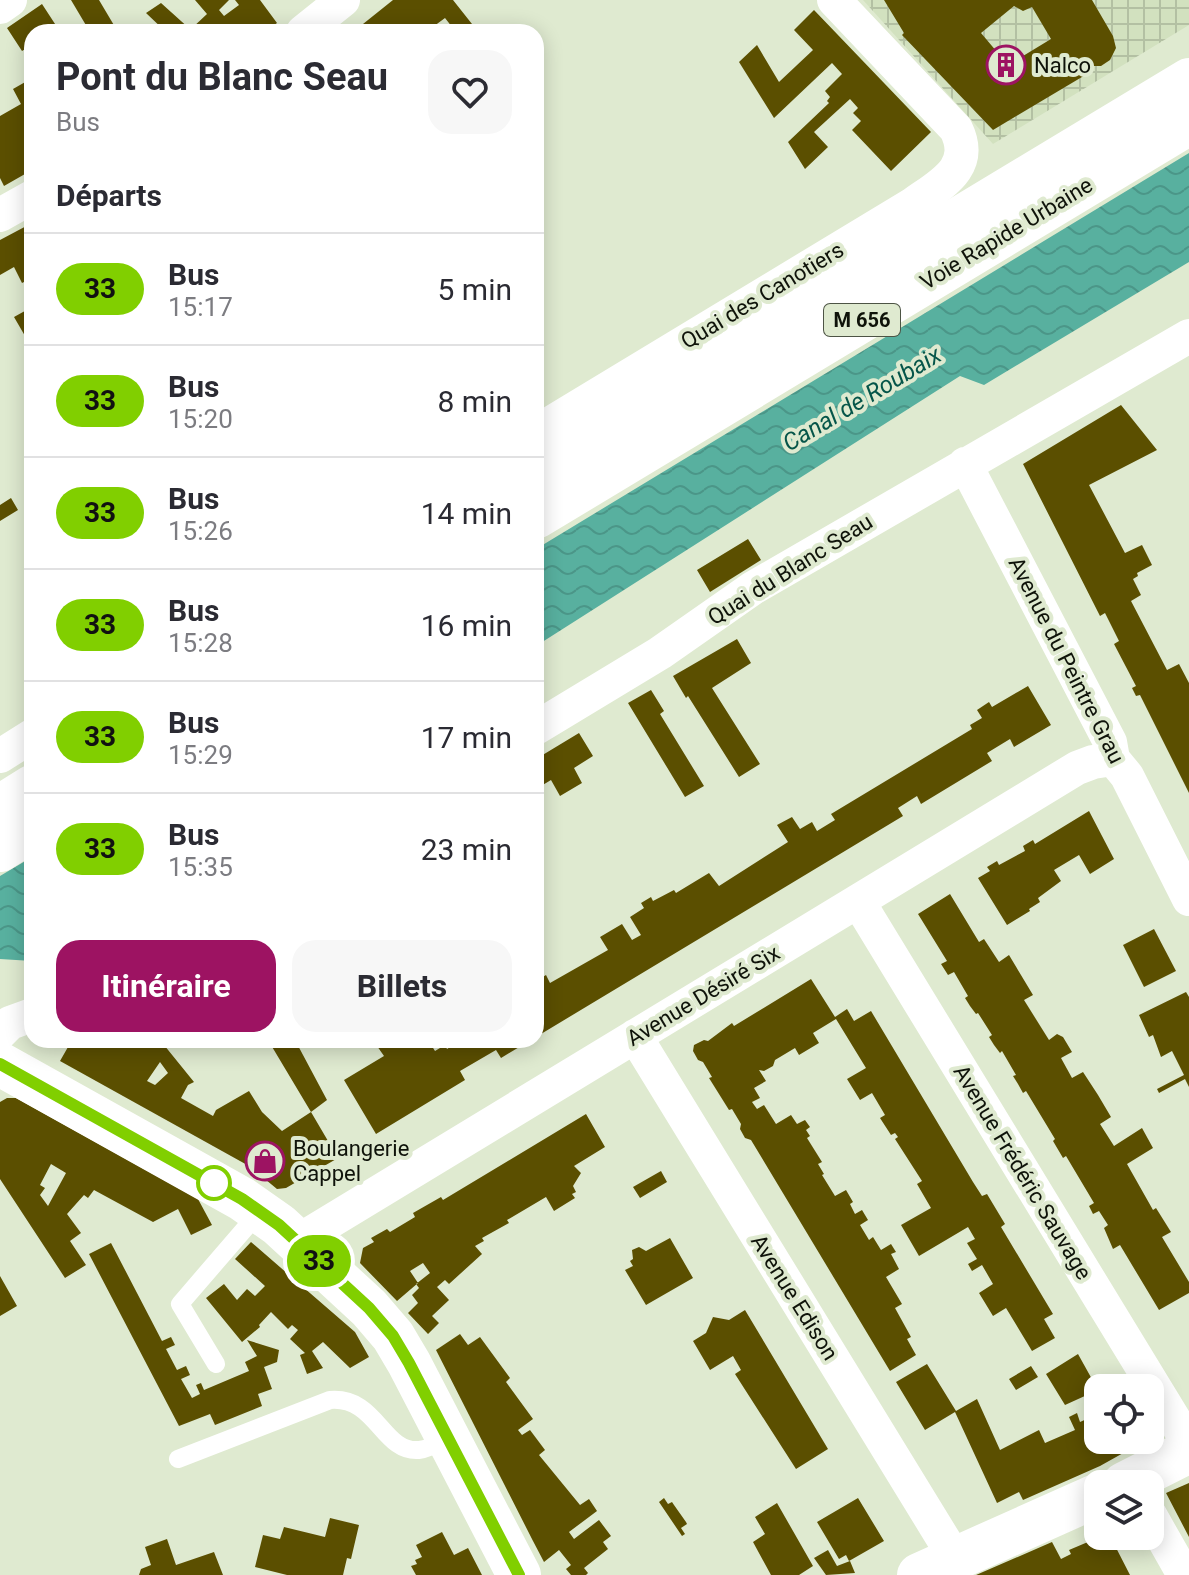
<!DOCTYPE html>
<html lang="fr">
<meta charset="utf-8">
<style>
:root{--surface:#fff;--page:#f7f7f7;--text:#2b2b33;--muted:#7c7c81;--line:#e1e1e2;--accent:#9d1362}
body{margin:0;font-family:Roboto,sans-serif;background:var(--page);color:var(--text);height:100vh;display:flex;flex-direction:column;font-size:30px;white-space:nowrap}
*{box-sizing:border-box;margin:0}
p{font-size:26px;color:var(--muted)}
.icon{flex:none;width:44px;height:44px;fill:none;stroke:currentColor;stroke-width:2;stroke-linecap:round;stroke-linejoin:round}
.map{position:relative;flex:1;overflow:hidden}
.details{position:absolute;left:24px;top:24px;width:520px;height:1024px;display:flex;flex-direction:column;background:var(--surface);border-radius:24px;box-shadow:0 4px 20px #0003}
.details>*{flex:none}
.badge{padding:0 16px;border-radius:26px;font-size:28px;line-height:52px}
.fabs{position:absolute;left:1084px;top:1374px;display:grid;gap:16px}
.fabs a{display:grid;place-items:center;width:80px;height:80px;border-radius:16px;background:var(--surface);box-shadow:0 4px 20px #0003;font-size:40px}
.map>.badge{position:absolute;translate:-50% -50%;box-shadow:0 0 0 4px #fff}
h2{padding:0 32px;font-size:30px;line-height:72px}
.round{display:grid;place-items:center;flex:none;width:84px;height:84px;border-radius:24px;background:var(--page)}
.overview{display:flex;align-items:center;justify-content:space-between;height:136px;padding:0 32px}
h1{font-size:38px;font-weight:700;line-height:60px}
.primary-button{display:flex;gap:16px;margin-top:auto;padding:16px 32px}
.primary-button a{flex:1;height:92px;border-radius:24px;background:var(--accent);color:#fff;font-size:32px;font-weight:700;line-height:92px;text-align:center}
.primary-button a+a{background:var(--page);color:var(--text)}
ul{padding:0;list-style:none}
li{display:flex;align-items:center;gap:24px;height:112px;padding:0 32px;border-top:2px solid var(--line)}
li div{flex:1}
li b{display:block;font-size:30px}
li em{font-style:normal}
li .badge{min-width:88px;font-weight:700;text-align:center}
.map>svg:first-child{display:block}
</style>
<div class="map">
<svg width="1189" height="1575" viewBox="0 0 1189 1575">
<defs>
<pattern id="industrial-grid" width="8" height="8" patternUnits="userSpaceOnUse" patternTransform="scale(2)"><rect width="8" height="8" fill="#d2e1bf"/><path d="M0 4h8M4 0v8" fill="none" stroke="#b3c0a3"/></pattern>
<pattern id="water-waves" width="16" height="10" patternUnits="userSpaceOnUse" patternTransform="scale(2)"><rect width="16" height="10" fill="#58b09f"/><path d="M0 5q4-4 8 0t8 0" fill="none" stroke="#4b9688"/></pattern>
</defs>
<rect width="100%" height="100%" fill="#dfead0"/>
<path fill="url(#industrial-grid)" d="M863,0H1189V25L993,144Z"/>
<path fill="url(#water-waves)" d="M1189,153V262L984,385L960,376L536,646V549Z
M32,857V961L0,959V876Z"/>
<path fill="#5b4f00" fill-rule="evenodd" d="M71,0H99L118,32H90Z
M195,0H229L219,10L224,16L239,5L235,0H260L277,23L265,32H194L191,29L207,14Z
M393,0H453L472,24L462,32H456L445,18L426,32H353Z
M884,0H1092L1113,36L1116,48L1110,60L1101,66H1088L1078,59L1087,74L993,130L902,35L904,33ZM1014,6L1023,11L1032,7L1051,39L1008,65L981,33Z
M161,3L191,30L189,32H166L146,13Z
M42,4L57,27L51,32H32V45L22,51L7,28Z
M814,10L931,132L891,171L852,130L861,121L853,113L858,108L850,99L814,132L828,147L805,169L788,142L829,103L827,101L830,97L825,91L842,74L832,63L774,118L739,62L757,45L779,82L813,50L794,30Z
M27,81L32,91V170L4,186L0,178V116L21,104L13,89Z
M32,223V278L22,283L14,267L0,275V240Z
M32,307V348L14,317Z
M1121,405L1157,450L1089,485L1125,553L1142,545L1152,565L1137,573L1138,576L1133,579L1141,595L1131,601L1167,670L1179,664L1189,683V793L1140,695L1136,696L1132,688L1136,686L1114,644L1119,641L1105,613L1100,616L1023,464Z
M11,498L18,510L0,521V505Z
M748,539L761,560L710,592L697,570Z
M737,639L751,663L712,688L760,764L739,777L688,696L686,698L673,676Z
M1028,686L1051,725L1014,747L1010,739L987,753L992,761L921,804L917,796L898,808L903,816L536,1037V996L540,994L536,981L546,975L550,983L608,950L600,937L622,924L632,940L641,935L630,917L644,908L641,903L651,897L653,901L674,890L676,893L709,873L719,886L788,842L777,825L792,817L800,829L812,822L817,831L835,820L831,814L972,729L970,725L982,718L977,710L989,702L992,707Z
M651,690L664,711L660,714L704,786L685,797L628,703Z
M579,733L593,756L574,768L582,783L560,796L551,780L536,789V759Z
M1089,811L1114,859L1090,874L1079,855L1054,870L1061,881L1038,898L1040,902L1029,909L1030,911L1007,925L978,878L990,871L987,867L997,861L999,865L1025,851L1023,846L1033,840L1035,844Z
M950,894L979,942L984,939L999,962L1009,955L1033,995L1024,1000L1049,1040L1057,1034L1063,1037L1072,1052L1061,1058L1072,1078L1083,1072L1098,1095L1111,1117L1100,1124L1114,1146L1142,1128L1153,1148L1127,1164L1153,1210L1156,1208L1171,1232L1162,1237L1189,1282V1293L1159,1310L1120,1245L1113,1249L1104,1228L1108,1225L1099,1211L1093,1214L1089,1206L1094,1203L1066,1156L1063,1158L1053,1141L1055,1139L1026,1091L1023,1093L1018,1084L1013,1076L1016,1075L1002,1051L1000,1053L994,1045L989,1037L992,1035L978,1013L976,1014L970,1006L965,998L968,996L954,972L948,975L941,964L947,961L918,914Z
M1154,929L1176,971L1144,987L1123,945Z
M811,979L835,1017L847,1009L854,1021L871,1011L973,1182L982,1196L987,1194L1005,1224L1001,1227L1053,1314L1044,1319L1055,1338L1032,1351L1006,1308L993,1316L979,1293L993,1284L982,1265L972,1271L968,1264L977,1259L967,1243L975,1239L968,1227L919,1256L901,1225L931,1208L917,1184L922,1181L895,1139L898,1137L895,1133L891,1135L880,1118L885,1115L872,1093L860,1100L847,1079L866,1068L836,1019L813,1033L819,1043L799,1055L795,1048L775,1060L773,1066L764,1071L759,1070L766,1081L754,1088L760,1098L752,1102L757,1109L764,1105L776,1124L791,1115L797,1124L805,1120L810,1127L806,1130L810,1136L807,1138L822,1162L818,1164L824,1174L822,1175L835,1196L846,1190L853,1202L850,1204L855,1214L862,1210L868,1220L860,1225L869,1240L873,1237L881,1250L891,1244L896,1252L891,1254L899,1269L886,1277L902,1304L895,1308L911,1337L907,1339L916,1355L890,1371L751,1140L745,1138L740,1129L741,1124L732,1109L729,1110L709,1078L712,1077L703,1062L698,1060L693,1051L694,1045L704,1040L708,1041L732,1023L734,1026Z
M1186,992L1189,997V1087L1185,1079L1159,1093L1157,1089L1184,1075L1172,1051L1161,1057L1153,1035L1149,1037L1139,1015Z
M72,1040H160L194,1082L188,1085L181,1098L213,1116L216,1110L249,1091L262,1112L282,1131L311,1112L268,1040H295L327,1100L311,1112L338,1158L286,1188L277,1189L249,1166L60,1061ZM160,1062L168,1073L155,1085L147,1081Z
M387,1040H428L435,1051L445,1045L447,1049L461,1040H531L501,1058L496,1050L460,1071L465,1080L376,1134L344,1080L384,1056L377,1046Z
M7,1098H16L198,1199L212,1225L191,1235L178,1209L153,1222L94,1190L88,1198L84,1195L67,1214L81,1233L70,1241L86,1265L65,1278L0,1179V1102ZM51,1164L66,1173L48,1206L40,1195L45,1188L40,1185Z
M586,1114L605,1147L574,1166L581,1173L573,1186L576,1192L572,1194L575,1198L554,1211L546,1197L507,1220L509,1223L482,1238L484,1241L475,1246L482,1254L449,1284L445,1280L437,1287L449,1300L432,1316L439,1323L428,1334L408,1313L418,1303L412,1295L419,1288L416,1284L430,1273L423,1263L410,1271L418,1283L397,1301L360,1263L363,1248L374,1242L371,1238L387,1229L390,1232L415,1217L413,1213L441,1197L443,1200Z
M661,1171L667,1182L640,1198L633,1187Z
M670,1238L693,1278L646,1305L625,1270L633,1266L630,1261L633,1259L632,1250L639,1247L646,1251Z
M251,1242L355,1332L369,1357L350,1368L323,1342L312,1351L323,1368L307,1374L300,1355L305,1353L290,1339L298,1330L292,1325L288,1329L271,1312L259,1325L260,1327L242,1342L206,1298L224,1284L237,1300L247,1289L255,1296L265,1286L235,1259Z
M111,1243L162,1341L171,1337L175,1345L166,1349L177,1370L186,1366L190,1375L181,1379L192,1398L200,1394L196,1385L201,1383L204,1390L249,1371L245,1362L257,1356L247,1340L279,1350L277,1362L264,1367L272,1389L258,1394L262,1406L215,1425L210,1414L179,1426L89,1254Z
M0,1276L17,1306L0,1316Z
M745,1310L828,1449L796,1469L735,1374L741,1370L733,1356L710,1370L693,1341L706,1333L713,1317L729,1320Z
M460,1334L468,1345L480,1337L510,1378L506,1382L533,1419L518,1430L522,1435L530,1430L545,1450L539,1455L580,1505L589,1499L597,1511L569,1532L574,1539L599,1520L611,1536L603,1542L608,1549L584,1568L588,1573L586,1575H571L566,1569L571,1565L559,1550L544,1562L533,1541L436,1350Z
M1078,1354L1098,1390L1065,1405L1046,1374Z
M927,1364L956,1411L977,1399L1000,1450L1039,1430L1045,1443L1075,1430L1069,1417L1077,1413L1080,1422L1089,1418L1091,1423L1098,1420V1440H1131L1125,1452L1100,1466L1023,1500L1019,1492L997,1503L955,1412L925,1430L896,1382Z
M1031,1366L1038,1377L1016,1390L1009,1379Z
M1189,1483V1537L1166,1493Z
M664,1498L668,1504L672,1502L674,1505L686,1522L687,1524L681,1528L685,1534L682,1536L659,1502Z
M858,1498L884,1541L849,1561L846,1555L839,1559L817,1522Z
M777,1503L813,1566L799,1575H771L753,1542L765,1534L755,1517Z
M330,1518L359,1525L351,1559L347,1558L343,1575H287L255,1567L263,1535L280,1539L284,1527L325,1537Z
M442,1532L454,1555L468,1548L482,1575H416L411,1566L417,1564L415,1560L422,1557L416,1545Z
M1102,1536H1110L1130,1575H976L1052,1542L1061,1559L1071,1554L1069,1550Z
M167,1539L176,1565L214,1552L223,1575H139L141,1569L151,1565L145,1547Z
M828,1550L837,1566L850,1561L855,1573L826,1575L814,1558Z"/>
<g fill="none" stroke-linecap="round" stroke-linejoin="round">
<path stroke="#fff" stroke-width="18" d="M216,1364L180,1304L260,1211
M178,1459L330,1400C377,1396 382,1453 419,1450C429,1449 439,1443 448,1438"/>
<path stroke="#fff" stroke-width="34" d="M0,7L10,0
M303,32L343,0
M0,215L32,197
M536,432L913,204C941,184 975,168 956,129L834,0
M965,464L1110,742L1113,759L1127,776L1189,899
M536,728L660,653L753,588L1189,336
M0,756L32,736
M858,901L1189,1444
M0,1033L10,1023L32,1015
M635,1036L955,1558
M298,1241L1077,768L1093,762L1113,759
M1150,1515L1184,1575"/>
<path stroke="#fff" stroke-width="44" d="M0,1064L242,1199L279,1225L369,1308L393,1336L409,1363L519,1575
M1124,1484L1189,1451
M919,1575L1098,1495"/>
<path stroke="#fff" stroke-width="44" d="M536,474L1189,80
M536,517L1189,123
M0,807L32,787
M0,850L32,830"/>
</g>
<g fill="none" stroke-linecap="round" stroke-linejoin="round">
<g stroke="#fff" stroke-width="18">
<path id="line" d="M0,1064L242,1199L279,1225L369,1308L393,1336L409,1363L519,1575"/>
</g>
<use href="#line" stroke="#81cf00" stroke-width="12"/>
</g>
<defs>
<g id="building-ring" transform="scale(2)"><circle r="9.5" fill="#dfead0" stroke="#9d1362" stroke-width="1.5"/><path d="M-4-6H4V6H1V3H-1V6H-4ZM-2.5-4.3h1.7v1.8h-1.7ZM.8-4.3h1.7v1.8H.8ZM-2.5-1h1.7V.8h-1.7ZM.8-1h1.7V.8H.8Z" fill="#9d1362"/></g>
<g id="shop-ring" transform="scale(2)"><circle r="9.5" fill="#dfead0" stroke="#9d1362" stroke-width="1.5"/><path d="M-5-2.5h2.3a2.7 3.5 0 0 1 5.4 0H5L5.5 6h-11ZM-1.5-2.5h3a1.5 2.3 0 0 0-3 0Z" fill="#9d1362"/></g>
</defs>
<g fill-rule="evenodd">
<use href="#building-ring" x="1006" y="65"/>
<use href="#shop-ring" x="265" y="1161"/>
</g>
<circle fill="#fff" stroke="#81cf00" stroke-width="4" cx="214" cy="1183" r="16"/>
<g text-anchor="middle" stroke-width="8" stroke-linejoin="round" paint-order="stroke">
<rect fill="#dfead0" stroke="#4d5445" stroke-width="2" x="824" y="304" width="76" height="32" rx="6"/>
<g font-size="20" font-weight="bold" fill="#0f130a">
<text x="862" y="327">M 656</text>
</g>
<g font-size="22" fill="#0f130a" stroke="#dfead0" text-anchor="start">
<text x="1034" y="73">Nalco</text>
<text x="293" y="1156">Boulangerie<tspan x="293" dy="25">Cappel</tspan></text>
</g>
<g font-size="22" fill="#0f130a" stroke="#dfead0">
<text transform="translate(1006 233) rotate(-31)" y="8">Voie Rapide Urbaine</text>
<text transform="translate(762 295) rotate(-31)" y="8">Quai des Canotiers</text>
<text transform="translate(790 569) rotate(-32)" y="8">Quai du Blanc Seau</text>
<text transform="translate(1067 660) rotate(63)" y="8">Avenue du Peintre Grau</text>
<text transform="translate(703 995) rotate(-31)" y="8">Avenue Désiré Six</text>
<text transform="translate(1023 1172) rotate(59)" y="8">Avenue Frédéric Sauvage</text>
<text transform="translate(795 1297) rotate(58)" y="8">Avenue Edison</text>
</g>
<g font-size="24" font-style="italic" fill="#055549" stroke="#dfead0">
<text transform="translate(862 399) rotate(-31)" y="8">Canal de Roubaix</text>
</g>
</g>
</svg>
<div class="fabs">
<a><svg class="icon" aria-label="locate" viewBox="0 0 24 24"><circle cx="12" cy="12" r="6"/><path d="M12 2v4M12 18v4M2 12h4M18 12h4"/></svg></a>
<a><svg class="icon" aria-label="layers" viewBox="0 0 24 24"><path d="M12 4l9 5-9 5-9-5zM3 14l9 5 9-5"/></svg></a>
</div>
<b class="badge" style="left:319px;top:1261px;background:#81cf00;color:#111">33</b>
<section class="details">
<div class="overview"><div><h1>Pont du Blanc Seau</h1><p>Bus</p></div><a class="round"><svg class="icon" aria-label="heart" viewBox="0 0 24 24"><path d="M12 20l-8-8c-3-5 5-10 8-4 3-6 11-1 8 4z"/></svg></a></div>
<h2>Départs</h2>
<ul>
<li><span class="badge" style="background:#81cf00;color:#111">33</span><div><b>Bus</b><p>15:17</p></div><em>5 min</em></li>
<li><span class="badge" style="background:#81cf00;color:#111">33</span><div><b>Bus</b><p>15:20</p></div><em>8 min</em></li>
<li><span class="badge" style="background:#81cf00;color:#111">33</span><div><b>Bus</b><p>15:26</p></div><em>14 min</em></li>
<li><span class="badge" style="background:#81cf00;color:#111">33</span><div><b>Bus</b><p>15:28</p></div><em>16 min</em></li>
<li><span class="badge" style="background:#81cf00;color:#111">33</span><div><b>Bus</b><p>15:29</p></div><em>17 min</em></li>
<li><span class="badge" style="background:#81cf00;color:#111">33</span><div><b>Bus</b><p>15:35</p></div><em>23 min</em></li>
</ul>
<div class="primary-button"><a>Itinéraire</a><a>Billets</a></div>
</section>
</div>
